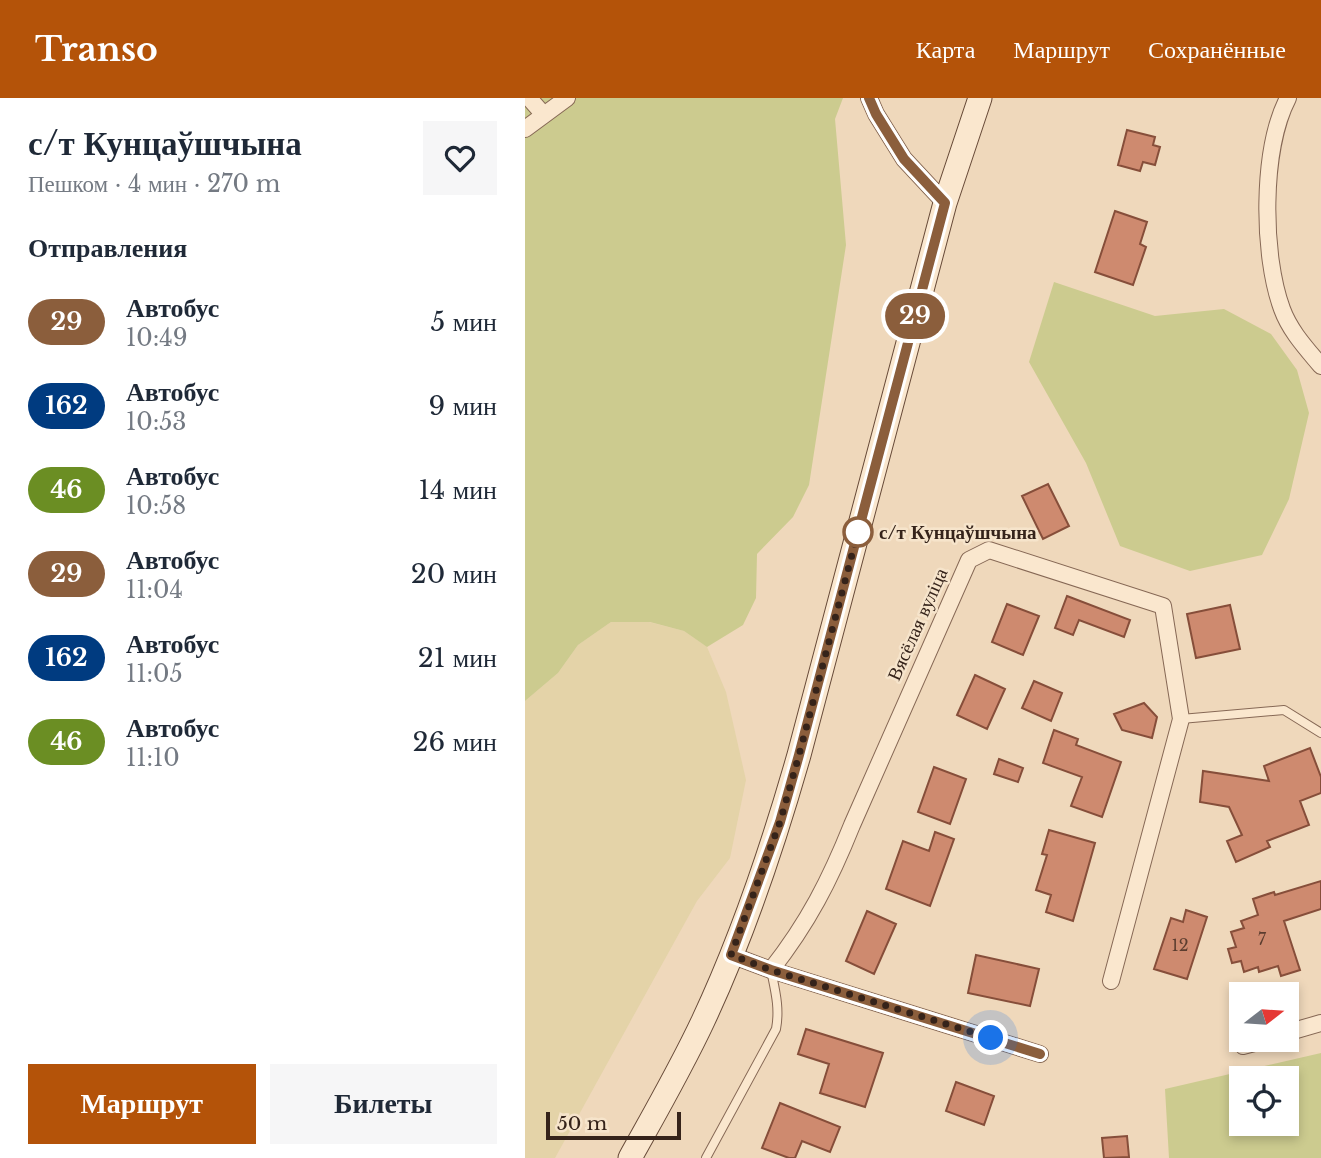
<!DOCTYPE html>
<html lang="ru">
<meta charset="utf-8">
<style>
:root{--surface:#fff;--page:#f6f6f7;--text:#1f2937;--muted:#747a83;--accent:#b45309}
body{margin:0;font-family:"Libre Baskerville",serif;background:var(--page);color:var(--text);height:100vh;display:flex;flex-direction:column;font-size:26px;white-space:nowrap}
*{box-sizing:border-box;margin:0}
p{font-size:23px;color:var(--muted)}
.icon{flex:none;width:38px;height:38px;fill:none;stroke:currentColor;stroke-width:2;stroke-linecap:round;stroke-linejoin:round}
.map{position:relative;flex:1;overflow:hidden}
.sheet{display:flex;flex-direction:column;background:var(--surface);width:525px}
.sheet>*{flex:none}
.badge{padding:0 14px;border-radius:23px;font-size:24px;line-height:46px}
.needle{width:46px;rotate:73deg}
.fabs{position:absolute;left:704px;top:884px;display:grid;gap:14px}
.fabs a{display:grid;place-items:center;width:70px;height:70px;border-radius:0px;background:var(--surface);box-shadow:0 4px 10px #0003;font-size:35px}
.scale{position:absolute;left:21px;bottom:18px;width:135px;box-sizing:border-box;padding-left:7px;border:4px solid #35231a;border-top:0;font-size:19px;line-height:24px;white-space:nowrap;color:#35231a;-webkit-text-stroke:5px #f6e4cb;paint-order:stroke}
.you{position:absolute;width:35px;height:35px;margin:-18px;border:5px solid #fff;border-radius:50%;background:#1a73e8;box-shadow:0 0 0 10px #1a73e833}
.map>.badge{position:absolute;translate:-50% -50%;box-shadow:0 0 0 4px #fff}
h2{padding:0 28px;font-size:26px;line-height:63px}
.round{display:grid;place-items:center;flex:none;width:74px;height:74px;border-radius:0px;background:var(--page)}
.head{display:flex;align-items:center;justify-content:space-between;height:119px;padding:0 28px}
h1{font-size:33px;font-weight:800;line-height:52px}
.action{display:flex;gap:14px;margin-top:auto;padding:14px 28px}
.action a{flex:1;height:80px;border-radius:0px;background:var(--accent);color:#fff;font-size:28px;font-weight:800;line-height:80px;text-align:center}
.action a+a{background:var(--page);color:var(--text)}
ul{padding:0;list-style:none}
li{display:flex;align-items:center;gap:21px;height:84px;padding:0 28px}
li div{flex:1}
li b{display:block;font-size:26px}
li em{font-style:normal}
li .badge{min-width:77px;font-weight:700;text-align:center}
header{display:flex;align-items:center;gap:42px;box-sizing:border-box;height:98px;padding:0 35px;background:var(--accent);color:#fff}
header strong{font-size:33px}
nav{display:flex;gap:38px;margin-inline-start:auto;font-size:24px}
main{display:flex;flex:1;min-height:0}
.map>svg:first-child{display:block}
</style>
<header>
<strong>Transo</strong>
<nav><a>Карта</a><a>Маршрут</a><a>Сохранённые</a></nav>
</header>
<main>
<section class="sheet">
<div class="head"><div><h1>с/т Кунцаўшчына</h1><p>Пешком · 4 мин · 270 m</p></div><a class="round"><svg class="icon" aria-label="heart" viewBox="0 0 24 24"><path d="M12 20l-8-8c-3-5 5-10 8-4 3-6 11-1 8 4z"/></svg></a></div>
<h2>Отправления</h2>
<ul>
<li><span class="badge" style="background:#8b5e3c;color:#fff">29</span><div><b>Автобус</b><p>10:49</p></div><em>5 мин</em></li>
<li><span class="badge" style="background:#003b80;color:#fff">162</span><div><b>Автобус</b><p>10:53</p></div><em>9 мин</em></li>
<li><span class="badge" style="background:#6b8e23;color:#fff">46</span><div><b>Автобус</b><p>10:58</p></div><em>14 мин</em></li>
<li><span class="badge" style="background:#8b5e3c;color:#fff">29</span><div><b>Автобус</b><p>11:04</p></div><em>20 мин</em></li>
<li><span class="badge" style="background:#003b80;color:#fff">162</span><div><b>Автобус</b><p>11:05</p></div><em>21 мин</em></li>
<li><span class="badge" style="background:#6b8e23;color:#fff">46</span><div><b>Автобус</b><p>11:10</p></div><em>26 мин</em></li>
</ul>
<div class="action"><a>Маршрут</a><a>Билеты</a></div>
</section>
<div class="map">
<svg width="796" height="1060" viewBox="0 0 796 1060">
<rect width="100%" height="100%" fill="#efd8bb"/>
<path fill="#e4d3a8" d="M86,524H124L159,533L182,549L201,594L221,682L205,760L172,803L30,1060H0V603L33,575L53,547Z"/>
<path fill="#cccb8f" fill-rule="evenodd" d="M0,0H318L310,21L321,147L284,387L268,419L232,456L231,500L218,527L182,549L159,533L125,524H86L53,547L33,575L0,603Z
M529,184L630,218L699,211L746,236L772,272L784,315L764,401L737,457L665,473L595,448L561,365L504,264Z
M796,955V1060H644L640,991ZM761,980V1026H716V980Z"/>
<path fill="#ce8a6f" stroke="#864e3a" stroke-width="2" d="M602,32L630,39L628,47L635,49L630,67L618,64L615,73L593,67Z
M590,113L622,124L615,146L621,149L608,187L570,174Z
M523,386L544,428L518,441L497,398Z
M542,498L605,522L599,539L554,522L548,537L530,530Z
M482,506L514,518L498,557L467,544Z
M705,507L715,551L671,560L662,516Z
M450,577L480,591L462,631L432,617Z
M509,583L537,595L526,623L497,610Z
M619,605L632,619L627,640L597,632L589,616Z
M529,632L553,641L551,647L596,664L577,719L546,708L557,679L518,665Z
M785,650L796,679V695L775,703L784,727L742,743L745,749L711,764L702,743L717,737L704,709L675,704L678,673L744,683L739,668Z
M474,661L498,670L493,684L469,676Z
M409,669L441,681L425,726L393,714Z
M524,732L570,745L548,823L521,814L526,797L511,792L522,757L517,756Z
M410,734L429,741L405,808L361,791L378,743L404,753Z
M796,783V811L759,823L775,872L756,878L753,868L734,874L733,869L719,874L716,863L707,865L703,851L711,849L706,834L719,830L716,823L733,817L728,801L749,794L750,797Z
M661,812L682,819L662,881L629,871L646,820L658,824Z
M342,813L371,826L349,876L321,863Z
M451,857L514,871L505,908L443,895Z
M281,931L358,955L340,1009L295,995L304,966L273,956Z
M431,984L469,998L459,1027L421,1013Z
M255,1005L315,1029L305,1054L277,1043L270,1060H264L237,1050Z
M602,1038L604,1059L579,1060L577,1040Z"/>
<g fill="none" stroke-linecap="round" stroke-linejoin="round">
<g stroke="#866855" stroke-width="10">
<path id="lane" d="M656,621L759,612L796,635
M181,1060L251,931C255,910 250,892 246,872"/>
</g>
<g stroke="#866855" stroke-width="18">
<path id="street" d="M4,0L19,17
M344,0L351,16L379,61L420,105
M763,0C736,52 737,157 757,211C765,233 781,250 796,268
M0,31L42,0
M206,857L246,872L515,956
M246,872C283,825 305,782 327,727L444,462L464,452L638,508L656,621L586,883
M761,935L796,925
M718,948L741,942"/>
</g>
<g stroke="#674a38" stroke-width="25">
<path id="secondary" d="M105,1060C130,1015 156,970 178,923C218,838 248,748 274,657L420,105L455,0"/>
</g>
<use href="#lane" stroke="#fae7ce" stroke-width="8"/>
<use href="#street" stroke="#fae7ce" stroke-width="16"/>
<use href="#secondary" stroke="#fae7ce" stroke-width="23"/>
</g>
<g fill="none" stroke-linecap="round" stroke-linejoin="round">
<g stroke="#fff" stroke-width="16">
<path id="line" d="M344,0L351,16L379,61L420,105L274,657L255,724L206,857L246,872L515,956"/>
</g>
<use href="#line" stroke="#8b5e3c" stroke-width="10"/>
<path stroke="#35231a" stroke-width="7" stroke-dasharray="0 12.6" d="M333,434L274,657L255,724L206,857L246,872L466,940"/>
</g>
<circle fill="#fff" stroke="#8b5e3c" stroke-width="3.5" cx="333" cy="434" r="14"/>
<g text-anchor="middle" stroke-width="5" stroke-linejoin="round" paint-order="stroke">
<g font-size="16" fill="#5b3d2f">
<text x="737" y="847">7</text>
<text x="655" y="853">12</text>
</g>
<g font-size="19" font-weight="bold" fill="#35231a" stroke="#f6e4cb" text-anchor="start">
<text x="354" y="441">с/т Кунцаўшчына</text>
</g>
<g font-size="19" fill="#35231a" stroke="#f6e4cb">
<text transform="translate(392 526) rotate(-66)" y="7">Вясёлая вуліца</text>
</g>
</g>
</svg>
<div class="fabs">
<a><svg class="needle" viewBox="-14 -14 28 28"><path d="M0-13l5 13h-10z" fill="#e53935"/><path d="M0 13l5-13h-10z" fill="#747a83"/></svg></a>
<a><svg class="icon" aria-label="locate" viewBox="0 0 24 24"><circle cx="12" cy="12" r="6"/><path d="M12 2v4M12 18v4M2 12h4M18 12h4"/></svg></a>
</div>
<div class="scale">50 m</div>
<div class="you" style="left:466px;top:940px"></div>
<b class="badge" style="left:390px;top:218px;background:#8b5e3c;color:#fff">29</b>
</div>
</main>
